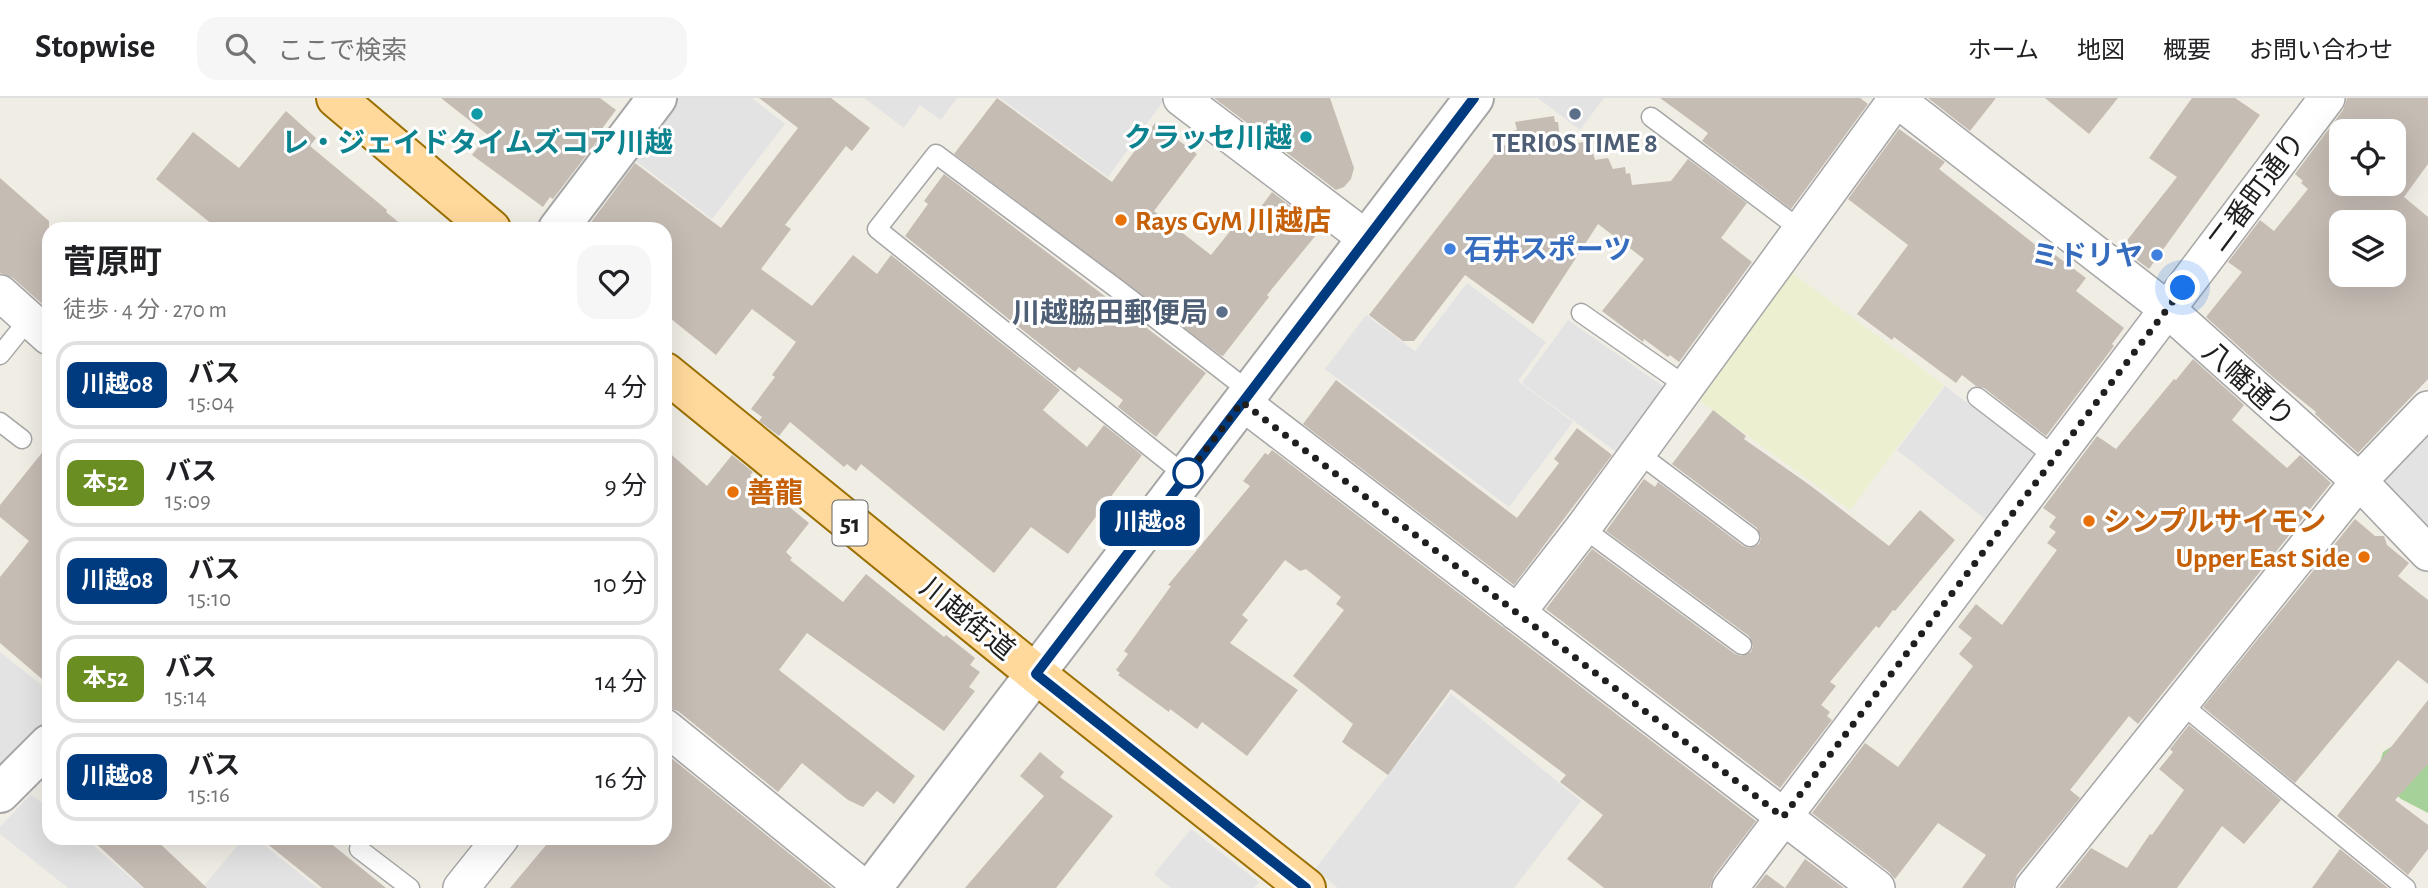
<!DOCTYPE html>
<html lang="ja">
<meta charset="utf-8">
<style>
:root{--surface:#fff;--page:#f6f6f6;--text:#202124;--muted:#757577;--line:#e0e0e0}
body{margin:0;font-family:"Alegreya Sans","Noto Sans JP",sans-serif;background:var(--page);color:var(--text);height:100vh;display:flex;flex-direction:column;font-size:26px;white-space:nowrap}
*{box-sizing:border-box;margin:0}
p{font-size:23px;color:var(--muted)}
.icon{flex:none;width:38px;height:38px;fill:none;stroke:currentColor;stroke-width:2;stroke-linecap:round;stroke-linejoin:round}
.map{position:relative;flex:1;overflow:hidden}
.drawer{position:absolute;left:42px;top:124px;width:630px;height:623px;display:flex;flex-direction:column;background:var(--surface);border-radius:21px;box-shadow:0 7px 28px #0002}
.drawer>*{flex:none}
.badge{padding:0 14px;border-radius:10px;font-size:24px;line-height:46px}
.controls{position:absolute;left:2329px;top:21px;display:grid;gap:14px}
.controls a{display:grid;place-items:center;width:77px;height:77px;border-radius:14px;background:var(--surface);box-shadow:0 7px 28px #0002;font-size:35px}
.you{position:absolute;width:35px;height:35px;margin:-18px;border:5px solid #fff;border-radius:50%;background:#1a73e8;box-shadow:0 0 0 10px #1a73e833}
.map>.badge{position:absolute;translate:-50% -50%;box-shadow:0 0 0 4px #fff}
.round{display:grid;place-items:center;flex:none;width:74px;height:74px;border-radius:21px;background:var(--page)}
.overview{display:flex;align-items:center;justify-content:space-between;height:119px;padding:0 21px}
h1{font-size:33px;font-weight:700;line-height:52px}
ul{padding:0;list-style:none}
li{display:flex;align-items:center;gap:21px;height:88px;margin:0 14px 10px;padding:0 7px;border:4px solid var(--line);border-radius:21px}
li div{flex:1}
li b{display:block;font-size:26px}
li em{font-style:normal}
li .badge{min-width:77px;font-weight:700;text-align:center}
header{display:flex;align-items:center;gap:42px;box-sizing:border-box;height:98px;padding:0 35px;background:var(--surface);border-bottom:2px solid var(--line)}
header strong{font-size:33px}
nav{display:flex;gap:38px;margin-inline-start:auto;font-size:24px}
.search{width:490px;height:63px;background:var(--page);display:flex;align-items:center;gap:18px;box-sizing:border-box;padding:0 24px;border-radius:21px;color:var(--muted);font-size:26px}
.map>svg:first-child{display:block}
</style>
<header>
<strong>Stopwise</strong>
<div class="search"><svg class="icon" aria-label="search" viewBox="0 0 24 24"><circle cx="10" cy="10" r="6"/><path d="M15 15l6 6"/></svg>ここで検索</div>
<nav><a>ホーム</a><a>地図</a><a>概要</a><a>お問い合わせ</a></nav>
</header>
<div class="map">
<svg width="2428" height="790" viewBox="0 0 2428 790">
<rect width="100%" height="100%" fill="#f0ede5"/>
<path fill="#ecf0d0" d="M1787,171L1944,287L1850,412L1693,298Z"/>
<path fill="#a6d198" d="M2428,626V715L2401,701L2376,678L2383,654Z"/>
<path fill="#e3e3e3" d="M677,0H752L785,26L712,121L632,60Z
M864,0H957L941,22L920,7L904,30Z
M1000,0H1162L1164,2L1108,79Z
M1538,0H1604L1580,32Z
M1467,185L1546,244L1518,283L1573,324L1509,409L1325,271L1366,217L1415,253Z
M1568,222L1667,291L1619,356L1522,285Z
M1945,288L2039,359L1989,424L1897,352Z
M2428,332V437L2378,386Z
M0,554L49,593V619L0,666Z
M1451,596L1581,703L1514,790H1338L1315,771Z
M31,696L49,711V740H84L143,790H68L0,736V729Z
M1191,731L1259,784L1254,790H1171L1154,776Z
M244,740H255L318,790H202Z"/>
<path fill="#c5bcb4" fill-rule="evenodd" d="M441,0H600L616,12L598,36L601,38L553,101L550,99L543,109L472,57L488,37Z
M759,0H831L870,30L852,53L846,48L785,127L791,131L761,171L812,208L853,157L877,176L891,157L1060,292L1043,312L1087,349L1104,327L1142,357L1068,456L1031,429L994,475L861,366L856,373L847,366L844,369L790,324L779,338L759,323L762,319L751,311L775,279L772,277L796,244L752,211L716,257L665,216V131H595L589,127L635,65L721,130L798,30Z
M997,0L1112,84L1155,25L1197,56L1154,113L1211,157L1235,127L1243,133L1272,94L1321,131L1267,197L1269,199L1223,258L1220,257L954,56Z
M1214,0H1330L1354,70L1351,81L1344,89L1336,92Z
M1660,0H1860L1868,6L1791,111L1702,43L1708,35Z
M1928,0H1996L1970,33Z
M2045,0H2118L2089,36Z
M2192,0H2235L2260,17L2149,171L2121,150L2177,79L2149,60Z
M2347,0H2428V66L2404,99L2428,119V281L2358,355L2315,316L2316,314L2274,280L2206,219L2242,174L2228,164L2260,122L2274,133L2308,91L2301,85L2303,83L2295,76L2343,12ZM2342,33H2394V86H2342ZM2342,124H2394V177H2342Z
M286,13L316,40L310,48L387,112L386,114L407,131H218L156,81L193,34L239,70Z
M1554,18L1555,24H1558L1561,48L1589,43L1595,62L1608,60L1613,71L1625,69L1626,76L1630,75L1632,87L1671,83L1688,61L1747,105L1721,140L1752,164L1679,264L1670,257L1668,259L1644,241L1643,244L1602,213L1644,161L1598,126L1533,226L1465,177L1414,243H1403L1369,217L1501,48L1510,46L1508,34L1517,32L1515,24Z
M1899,31L1945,64L1939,71L2047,156L2050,153L2086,180L2076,193L2124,230L2112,246L2114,248L2046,338L1984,290L1976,288L1962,277L1956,285L1894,239L1892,242L1857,216L1908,147L1848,101Z
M944,76L1206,275L1156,339L1118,309L1123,302L1079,269L1075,274L905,138L928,106L924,103Z
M0,80L49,123V212L13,180L0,175Z
M2193,261L2244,307L2232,322L2287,370L2300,357L2331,385L2138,626L2129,618L2070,692L2080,700L2017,777L2013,790H1962L1986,757L1938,725L1895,781L1889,774L1812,715L1865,645L1898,669L1973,568L1959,556L1972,540L1958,529L1976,506L2002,527L2057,452L2047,445L2056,434L2049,429L2056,419L2043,410L2097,338L2116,351L2174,281L2176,282Z
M1336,282L1517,420L1559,365L1554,361L1577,330L1612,357L1514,487L1303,326Z
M1713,312L1746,338L1744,341L1811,388L1889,448L1920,412L1955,442L1895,513L1893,512L1879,530L1876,528L1830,584L1836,588L1821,607L1830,614L1827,618L1832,622L1780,690L1546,511L1592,451L1735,556L1741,558L1751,554L1753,548L1749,538L1606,433L1644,381L1655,389L1658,384L1743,448L1749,450L1759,446L1761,440L1757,430L1672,366Z
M49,346V587L0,545V479L29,443L0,419V407Z
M665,351L707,388L732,357L753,374L750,377L809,425L786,454L792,460L790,462L843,504L866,476L944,539L946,537L975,560L970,567L980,574L969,589L975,593L944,633L807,535L779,572L915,678L894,706L877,693L863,709L848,702L802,665L778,694L678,613L665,609Z
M1272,352L1756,723L1714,778L1710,790H1604L1567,761L1603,717L1560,684L1566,677L1451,591L1388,677L1342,644L1353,626L1293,578L1344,512L1336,506L1341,499L1306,471L1300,473L1285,462L1242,517L1248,522L1230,545L1298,592L1247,658L1202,624L1197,631L1170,611L1169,614L1118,577L1120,575L1116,572L1128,556L1124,553L1171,488L1168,487L1250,388L1243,383L1265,355L1268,357Z
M2355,421L2375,438H2384L2387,447L2409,465L2398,478L2428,502V586L2398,562L2295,685L2203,609Z
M2428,602V666L2395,702L2428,727V751L2408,777L2337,718Z
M2189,627L2281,702L2244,746L2222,728L2177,790H2059L2091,750L2127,770L2150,736L2152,737L2184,692L2159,671L2173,654L2170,651Z
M1040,654L1064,674L1060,679L1113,718L1056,790H965L1044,698L1020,678Z
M665,655L832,790H510L552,740H665Z
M90,740H154L207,790H144Z
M260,740H324L386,790H322Z
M2340,751L2388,790H2312Z
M1805,761L1844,790H1755L1766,776L1785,790Z"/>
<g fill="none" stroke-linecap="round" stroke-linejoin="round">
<g stroke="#a6a6a6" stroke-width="21">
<path id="service" d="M1651,19L1801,132
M1581,215L1686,288
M0,257L29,221
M1977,299L2055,359
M0,324L22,341
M1638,355L1750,439
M1186,378L877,131L936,56L1120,193L1250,294
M1583,430L1742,547
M2180,605L2406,790
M359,751L410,790"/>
</g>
<g stroke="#a6a6a6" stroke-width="38">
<path id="minor" d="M1181,0L1367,141
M1895,0L2167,211L2359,383L2428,455
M0,195L49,239
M1242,304L1877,790
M1517,515L1583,430L1897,0
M665,629L864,790
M461,790L501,740
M1730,790L2327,0
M2033,790L2359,383L2428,311"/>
</g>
<g stroke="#a6a6a6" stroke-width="42">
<path id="tertiary" d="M558,131L657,0
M0,695L49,646
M872,790L1474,0"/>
</g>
<g stroke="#9a6f00" stroke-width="42">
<path id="primary" d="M336,0L491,131
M665,274L1036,576L1306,790"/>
</g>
<use href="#service" stroke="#fff" stroke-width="18"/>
<use href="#minor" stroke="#fff" stroke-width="35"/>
<use href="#tertiary" stroke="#fff" stroke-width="38"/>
<use href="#primary" stroke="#ffd99b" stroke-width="38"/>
</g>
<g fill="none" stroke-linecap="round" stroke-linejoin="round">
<g stroke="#fff" stroke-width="16">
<path id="line" d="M1306,790L1036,576L1474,0"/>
</g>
<use href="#line" stroke="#003b80" stroke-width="10"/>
<path stroke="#1f1f1f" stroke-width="7" stroke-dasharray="0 12.6" d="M1188,375L1186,378L1242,304L1783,719L2183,190"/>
</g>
<g fill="#0f9aa8" stroke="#fff" stroke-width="2.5">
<circle cx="477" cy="16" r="7"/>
<circle cx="1306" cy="39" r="7"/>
</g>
<g fill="#5c6f8a" stroke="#fff" stroke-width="2.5">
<circle cx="1575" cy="16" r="7"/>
<circle cx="1222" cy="214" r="7"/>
</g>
<g fill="#e8710a" stroke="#fff" stroke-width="2.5">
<circle cx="1121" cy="122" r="7"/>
<circle cx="733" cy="394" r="7"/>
<circle cx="2089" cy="423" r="7"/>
<circle cx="2364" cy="459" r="7"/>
</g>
<g fill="#3f7fe0" stroke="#fff" stroke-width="2.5">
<circle cx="1450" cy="151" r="7"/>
<circle cx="2157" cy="157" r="7"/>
</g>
<circle fill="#fff" stroke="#003b80" stroke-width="3.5" cx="1188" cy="375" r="14"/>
<g text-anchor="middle" stroke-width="6" stroke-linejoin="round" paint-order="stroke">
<rect fill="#fff" stroke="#626262" stroke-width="2" x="832.5" y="402.5" width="35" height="45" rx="5"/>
<g font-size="26" font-weight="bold" fill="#1f1f1f">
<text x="850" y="434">51</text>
</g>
<g font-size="28" font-weight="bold" fill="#0d838f" stroke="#fff" text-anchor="end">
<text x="1292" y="49">クラッセ川越</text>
<text x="477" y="54" text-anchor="middle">レ・ジェイドタイムズコア川越</text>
</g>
<g font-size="28" font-weight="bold" fill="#4e5e75" stroke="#fff">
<text x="1575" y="54">TERIOS TIME 8</text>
<text x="1208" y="224" text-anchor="end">川越脇田郵便局</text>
</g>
<g font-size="28" fill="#1f1f1f" stroke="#fff">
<text transform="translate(2256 93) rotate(-53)" y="10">二番町通り</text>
<text transform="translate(2249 286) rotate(42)" y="10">八幡通り</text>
<text transform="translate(968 520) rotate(39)" y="10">川越街道</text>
</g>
<g font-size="28" font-weight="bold" fill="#c56008" stroke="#fff" text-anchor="start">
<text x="1135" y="132">Rays GyM 川越店</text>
<text x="747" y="404">善龍</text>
<text x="2103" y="433">シンプルサイモン</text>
<text x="2350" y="469" text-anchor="end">Upper East Side</text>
</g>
<g font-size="28" font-weight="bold" fill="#366cbe" stroke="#fff" text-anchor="start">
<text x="1464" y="161">石井スポーツ</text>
<text x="2143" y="167" text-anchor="end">ミドリヤ</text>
</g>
</g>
</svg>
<div class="controls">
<a><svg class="icon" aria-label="locate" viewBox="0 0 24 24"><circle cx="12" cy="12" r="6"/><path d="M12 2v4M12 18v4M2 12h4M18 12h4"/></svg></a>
<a><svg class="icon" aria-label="layers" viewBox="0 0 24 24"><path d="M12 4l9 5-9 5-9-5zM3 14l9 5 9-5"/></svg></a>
</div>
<div class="you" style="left:2183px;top:190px"></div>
<b class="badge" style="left:1150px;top:425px;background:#003b80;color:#fff">川越08</b>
<section class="drawer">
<div class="overview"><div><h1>菅原町</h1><p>徒歩 · 4 分 · 270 m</p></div><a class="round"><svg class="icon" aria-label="heart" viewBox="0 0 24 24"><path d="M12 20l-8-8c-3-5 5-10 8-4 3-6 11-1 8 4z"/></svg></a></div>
<ul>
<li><span class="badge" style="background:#003b80;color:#fff">川越08</span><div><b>バス</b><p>15:04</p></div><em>4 分</em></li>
<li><span class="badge" style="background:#6b8e23;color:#fff">本52</span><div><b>バス</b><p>15:09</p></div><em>9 分</em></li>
<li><span class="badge" style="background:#003b80;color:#fff">川越08</span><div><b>バス</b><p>15:10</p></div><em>10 分</em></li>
<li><span class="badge" style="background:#6b8e23;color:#fff">本52</span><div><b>バス</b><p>15:14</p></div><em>14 分</em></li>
<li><span class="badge" style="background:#003b80;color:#fff">川越08</span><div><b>バス</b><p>15:16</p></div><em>16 分</em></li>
</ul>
</section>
</div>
